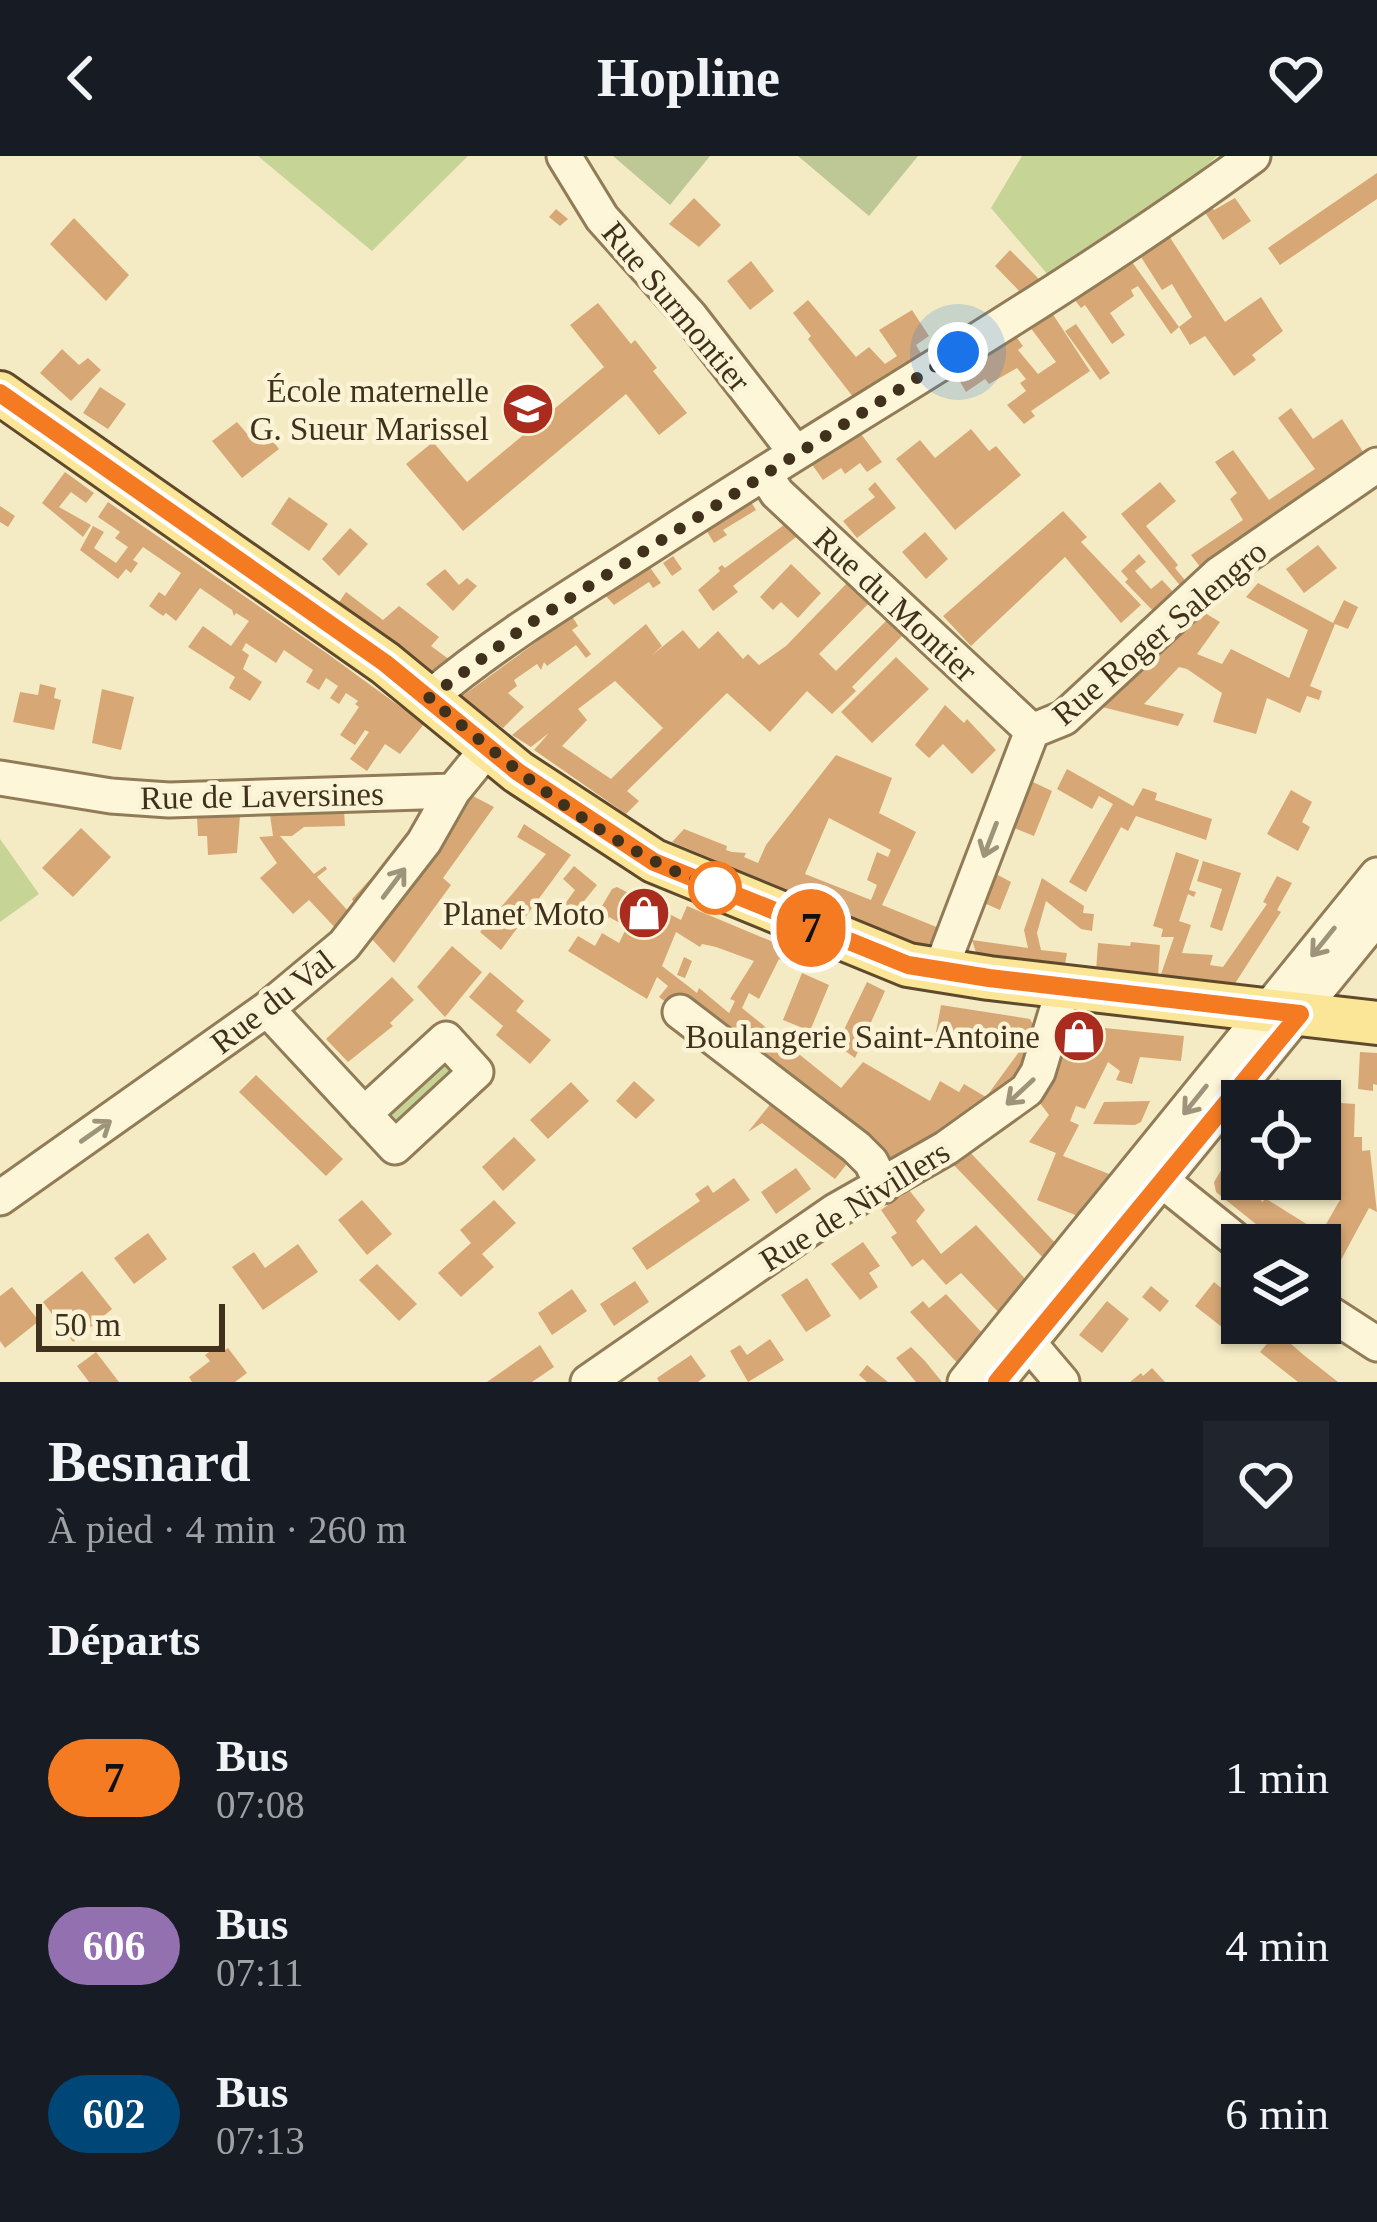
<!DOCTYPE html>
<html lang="fr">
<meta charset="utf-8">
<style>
:root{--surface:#171b24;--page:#20242c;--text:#f1f3f6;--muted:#9ea1a6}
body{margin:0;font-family:"Times New Roman",serif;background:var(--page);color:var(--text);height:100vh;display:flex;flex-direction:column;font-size:45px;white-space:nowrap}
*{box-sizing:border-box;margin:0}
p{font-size:39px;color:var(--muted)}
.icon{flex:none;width:66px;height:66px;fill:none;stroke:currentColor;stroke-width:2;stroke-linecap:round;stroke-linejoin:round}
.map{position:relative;height:1226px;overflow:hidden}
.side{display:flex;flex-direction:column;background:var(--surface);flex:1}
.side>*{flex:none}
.badge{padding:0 24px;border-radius:39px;font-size:42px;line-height:78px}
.tools{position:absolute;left:1221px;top:924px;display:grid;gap:24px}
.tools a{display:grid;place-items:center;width:120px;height:120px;border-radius:0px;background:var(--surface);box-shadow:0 3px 9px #0004;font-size:60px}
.scale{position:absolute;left:36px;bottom:30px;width:189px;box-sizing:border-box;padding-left:12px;border:6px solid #40311d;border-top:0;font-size:33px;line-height:42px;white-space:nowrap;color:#40311d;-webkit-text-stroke:9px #faf3d5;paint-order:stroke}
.you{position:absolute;width:60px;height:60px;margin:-30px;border:9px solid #fff;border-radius:50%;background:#1a73e8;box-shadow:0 0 0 18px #1a73e833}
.map>.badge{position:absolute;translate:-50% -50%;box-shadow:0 0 0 6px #fff}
h2{padding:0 48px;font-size:45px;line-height:108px}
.round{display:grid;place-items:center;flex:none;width:126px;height:126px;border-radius:0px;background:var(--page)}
.head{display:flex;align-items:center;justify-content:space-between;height:204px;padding:0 48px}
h1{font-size:57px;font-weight:700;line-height:90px}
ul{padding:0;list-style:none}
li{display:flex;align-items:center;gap:36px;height:168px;padding:0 48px}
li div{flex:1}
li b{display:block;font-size:45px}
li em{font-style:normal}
li .badge{min-width:132px;font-weight:700;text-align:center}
header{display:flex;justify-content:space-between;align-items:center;height:156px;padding:0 48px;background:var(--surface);font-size:54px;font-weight:700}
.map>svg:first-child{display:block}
</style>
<header><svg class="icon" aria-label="back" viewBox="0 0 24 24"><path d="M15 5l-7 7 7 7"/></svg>Hopline<svg class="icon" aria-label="heart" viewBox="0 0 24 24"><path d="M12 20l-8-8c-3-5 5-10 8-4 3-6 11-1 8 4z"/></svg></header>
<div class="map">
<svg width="1377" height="1226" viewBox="0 0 1377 1226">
<rect width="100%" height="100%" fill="#f4ebc4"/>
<path fill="#c6d496" d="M258,0H468L372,95Z
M1022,0H1217L1115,92L1049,120L991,52Z
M0,683L39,738L0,766Z
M441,904L456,922L403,972L388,953Z"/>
<path fill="#bdc896" d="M613,0H710L670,49Z
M798,0H918L869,60Z"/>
<path fill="#d7a875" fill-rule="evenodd" d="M1377,17V43L1280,109L1268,92Z
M694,42L721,69L699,91L669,68Z
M1235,42L1251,65L1223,84L1204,55L1211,50L1214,54Z
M556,53L568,63L560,70L549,61Z
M74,62L129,119L106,145L50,88Z
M1169,80L1225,166L1261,141L1283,175L1252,199L1256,204L1234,220L1205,180L1190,189L1179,171L1192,161L1172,128L1162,134L1141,101Z
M1010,94L1044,128L1025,141L995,110Z
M751,105L774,135L750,154L727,125Z
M1132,106L1179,171L1171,178L1138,130L1131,134L1134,140L1110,157L1125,179L1112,188L1085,149L1081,152L1074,143Z
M808,144L856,201L869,191L885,208L897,200L879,174L912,154L929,180L916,189L925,204L857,246L808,183L811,180L793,157Z
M598,147L631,188L635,184L657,212L653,215L687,257L659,279L626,238L463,375L406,308L433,286L467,326L572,238L604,211L570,169Z
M1052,157L1090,215L1031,255L1035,260L1024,268L1007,249L1026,235L1020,227L1026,223L1017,212L989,228L985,223L966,236L955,217L1015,179L1023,190L1018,194L1038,218L1056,206L1030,171Z
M1076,168L1110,217L1100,224L1065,175Z
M62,193L79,209L88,202L101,214L71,245L40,217Z
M100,231L126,248L108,273L83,257Z
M1291,252L1313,283L1342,263L1367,302L1204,416L1191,399L1243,364L1230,343L1237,337L1215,306L1233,294L1269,344L1315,313L1278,262Z
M237,266L254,286L266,276L279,293L242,322L212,285Z
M971,273L989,295L996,290L1021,319L955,374L896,303L920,284L935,302Z
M861,278L882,306L867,316L860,307L845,318L841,312L823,324L811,307Z
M65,316L94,337L86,347L71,336L59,351L91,369L83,381L42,347Z
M875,326L896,352L857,382L843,365L875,341L868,333Z
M1160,326L1176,345L1146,370L1178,409L1175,412L1184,423L1183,433L1121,358Z
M289,341L328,368L309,395L271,368Z
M108,346L325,496L424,568L400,598L385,588L367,615L350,603L369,576L365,574L355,589L340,579L359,551L355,548L358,545L346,537L339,548L330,542L338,530L326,522L319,534L306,526L313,514L284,494L276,507L246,487L242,494L249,499L243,513L262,526L250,545L229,532L235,521L188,491L203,470L231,490L249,465L236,457L234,460L232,454L200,432L176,465L166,457L163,460L149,450L159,436L165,440L181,417L143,391L133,404L138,407L131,417L126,413L118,423L80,394L93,370L104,376L94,392L116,407L128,391L115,382L120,376L98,361Z
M751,346L756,354L723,374L727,379L714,387L706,374Z
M0,350L15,360L8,371L0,366Z
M1063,355L1087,381L1081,386L1141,449L1121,467L1065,401L971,490L943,460Z
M788,366L800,378L733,430L738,436L713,455L698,434L720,415L718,412L722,409L725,412Z
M350,372L368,388L339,420L322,403Z
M925,376L948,403L926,423L902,396Z
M1318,389L1337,412L1304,437L1286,413Z
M1139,398L1146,406L1135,415L1151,433L1162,424L1178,441L1157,459L1125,426L1128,423L1121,415Z
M673,400L682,413L672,420L663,407Z
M791,408L821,437L798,462L781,446L773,454L760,441Z
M649,410L661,427L653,432L649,426L614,449L605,439Z
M445,413L459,429L467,422L477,430L453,455L426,428Z
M850,424L872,444L819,498L836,515L890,461L906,476L852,531L856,535L832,558L807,535L770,576L727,537L627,635L639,645L626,658L534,594L549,577L531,591L512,579L646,468L662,490L651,500L683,474L699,493L718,475L743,503L748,498L759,509L786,490ZM615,525L663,572L611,623L562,590L587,564L578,553Z
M1258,427L1333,467L1344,444L1358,451L1348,473L1335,468L1310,530L1322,535L1319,544L1307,540L1300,557L1267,542L1256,578L1213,566L1222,537L1187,513L1179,511L1144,548L1184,558L1178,570L1098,550L1200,454L1220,466L1197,498L1222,508L1231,493L1289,522L1308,474L1246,441Z
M346,436L383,464L399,450L439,481L431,490L454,507L432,520L336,451Z
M572,460L578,470L572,474L591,498L586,502L576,489L547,510L544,506L541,514L537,508L514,524L517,530L508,537L524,551L503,572L461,541Z
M896,501L929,533L872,587L841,556Z
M40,528L56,532L54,542L61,544L54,574L13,566L20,536L38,539Z
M102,533L134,541L121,594L92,587Z
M945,549L964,567L967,563L996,594L972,618L943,588L929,602L915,589Z
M836,599L892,622L879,657L916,676L882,749L939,772L930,793L672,686L684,673L727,690L726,694L732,696L746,697L744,701L758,707L766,689ZM829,662L891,694L888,701L877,696L867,724L877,729L871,744L805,718Z
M1067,613L1133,650L1143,632L1157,637L1155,644L1212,663L1206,684L1136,660L1128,675L1121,671L1086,736L1069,726L1113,648L1099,640L1092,653L1057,633Z
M1033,626L1052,635L1034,680L1014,672Z
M1291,634L1312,646L1302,666L1310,671L1298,695L1267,678Z
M473,640L494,651L443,722L451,729L394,807L370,781Z
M344,655L345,670L304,671L292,680H280L314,718L325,710L327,713L317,721L349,756L340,777L309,744L293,758L260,722L277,707L259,681L273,680L270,659Z
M240,660L237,697L208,699L207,680H198L197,661Z
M524,668L571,699L501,794L480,776L546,698L517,681Z
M81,672L111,701L73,741L42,712Z
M1176,696L1199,704L1189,734L1196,736L1194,741L1188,738L1179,765L1191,769L1182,797L1213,799L1210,809L1223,811L1267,748L1263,746L1277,720L1292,727L1277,754L1281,756L1234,829L1160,821L1174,781H1161L1163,773L1153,770Z
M389,703L394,707L357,753L352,743Z
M1203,705L1241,717L1222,775L1210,771L1222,733L1197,725Z
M574,710L597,729L572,760L562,752L575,734L563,723Z
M996,718L1011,726L1000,754L984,747Z
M1042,722L1084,750L1083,757L1094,758L1092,775L1081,773L1046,745L1037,777L1041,794L1067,797L1064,814L978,803L972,784L1028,792L1024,774Z
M617,731L681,764L687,750L809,801L804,813L779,803L759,843L749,837L742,852L841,932L863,906L930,945L940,925L959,936L964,928L986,941L1024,889L936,876L941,849L1030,863L1039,879L1028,918L892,1014L659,841L668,830L657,821L647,843L568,795L578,780L595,790L602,777L619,787L627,771L609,761L606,767L595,762L612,733ZM676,776L700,791L702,788L716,791L754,805L730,843L735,845L729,857L699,832L697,837L662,810Z
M1131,786L1160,789L1158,821L1096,815L1098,787L1130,790Z
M452,790L482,816L445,861L417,831Z
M684,801L692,805L685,822L677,819Z
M490,816L524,845L516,855L551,884L530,908L496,879L503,870L469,841Z
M802,817L829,829L810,875L783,864Z
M392,821L414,844L390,867L393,870L348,906L326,883Z
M867,826L885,835L855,902L834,887L838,879L841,880Z
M1075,869L1184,880L1181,905L1140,901L1132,928L1116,924L1120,915L1108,906L1085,953L1076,950L1070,965L1079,969L1063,1000L1117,1021L1083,1062L1037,1044L1056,997L1029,986L1049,959L1036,942L1052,930L1067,874Z
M1360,896L1377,897V929L1373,928V935L1358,933Z
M256,919L343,1003L326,1020L239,936Z
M1277,922L1289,929L1280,945H1263Z
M634,925L655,944L636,963L616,945Z
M571,926L589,945L548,983L530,964Z
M776,941L853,1000L835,1023L762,967L748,976Z
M1150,945L1141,966L1135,969L1093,968L1104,946Z
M1341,947L1355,948L1354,981H1362V995L1370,994L1377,1056L1369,1052L1329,1126L1320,1119V1089H1282L1216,1036L1214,1026L1242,980L1244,1023L1241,1028L1263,1046L1265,1042L1321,1077L1341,1042L1327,1034L1339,1012Z
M514,981L536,1004L503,1035L482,1011Z
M967,993L1059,1091L1047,1106L950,1005Z
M796,1012L811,1033L776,1058L761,1036Z
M734,1022L750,1044L647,1114L632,1092L700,1045L695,1038L708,1029L713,1037Z
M909,1034L925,1054L916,1065L941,1098L976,1069L1029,1127L1002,1160L961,1117L946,1129L923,1103L912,1111L891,1081L897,1077L881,1054Z
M362,1044L392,1078L367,1099L338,1064Z
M494,1044L516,1067L482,1098L494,1111L461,1141L438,1117L471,1087L460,1074Z
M148,1077L167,1103L134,1128L114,1102Z
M863,1086L880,1110L869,1117L878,1131L860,1144L831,1108Z
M298,1088L318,1116L263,1154L232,1111L254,1096L265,1112Z
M377,1108L417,1148L399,1165L359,1124Z
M82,1115L112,1153L73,1186L43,1146Z
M807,1122L831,1160L806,1176L781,1139Z
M635,1125L649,1146L614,1170L600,1148Z
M1214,1126L1242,1149V1167H1257L1241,1186L1195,1150Z
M1151,1130L1169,1145L1160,1156L1142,1141Z
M12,1131L39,1165L5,1192L0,1185V1140Z
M572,1133L587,1155L552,1179L538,1157Z
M946,1138L985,1180L960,1210L910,1156L923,1145L929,1152Z
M1107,1145L1129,1163L1102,1197L1079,1179Z
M1277,1176L1305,1200L1338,1226H1298L1260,1196Z
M770,1183L784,1204L748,1226L730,1195L740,1189L747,1199Z
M219,1189L223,1195L228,1192L247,1217L235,1226H192L189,1221L210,1205L205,1199Z
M540,1189L554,1211L532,1226H487Z
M911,1191L925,1205L942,1226H916L896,1202Z
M96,1196L119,1226H89L77,1210Z
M691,1199L706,1220L698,1226H659L657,1222Z
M867,1209L888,1226H867L859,1219Z
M1152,1212L1165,1226H1130L1141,1217L1143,1220Z"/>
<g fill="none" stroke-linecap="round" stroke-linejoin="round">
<g stroke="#927c57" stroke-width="39">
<path id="minor" d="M564,0L602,62L690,160L796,297
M764,317L777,337L1032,575
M429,542C503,479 589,430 670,377C864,251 1066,137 1253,0
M1032,575L1064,562L1219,418L1377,309
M0,622L111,640L169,644L453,635
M940,815L1032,575
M267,853L395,991L476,916L446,883L364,958
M680,856L856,991L871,1006L883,1030
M1145,1011L1242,1089
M0,1042L267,853L344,789L424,686L453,635L488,592
M1320,1151L1377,1188
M1017,1173L1062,1226
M588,1226L835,1055L946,992L1027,934L1038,916L1064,830
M965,1226L1377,719
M997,1226L1377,761"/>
</g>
<g stroke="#5f492c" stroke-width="48">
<path id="major" d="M0,237L385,507L518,616L654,705L908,809L989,822L1377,867"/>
</g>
<use href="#minor" stroke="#fdf6d9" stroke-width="33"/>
<use href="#major" stroke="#fbe698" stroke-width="42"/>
</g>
<defs><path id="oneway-shaft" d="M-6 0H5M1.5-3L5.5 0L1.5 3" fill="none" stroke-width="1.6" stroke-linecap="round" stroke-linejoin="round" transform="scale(3)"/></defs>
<g stroke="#9e947b">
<use href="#oneway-shaft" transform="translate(990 684) rotate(111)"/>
<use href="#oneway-shaft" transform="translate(394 727) rotate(-53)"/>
<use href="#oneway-shaft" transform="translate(1323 786) rotate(129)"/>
<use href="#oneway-shaft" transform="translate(1020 936) rotate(137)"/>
<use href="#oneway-shaft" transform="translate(1195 944) rotate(129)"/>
<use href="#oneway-shaft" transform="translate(96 975) rotate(-35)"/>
</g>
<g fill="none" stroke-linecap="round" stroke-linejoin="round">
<g stroke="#fff" stroke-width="27">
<path id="line" d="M0,237L385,507L518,616L654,706L908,809L989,822L1300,858L997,1226"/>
</g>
<use href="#line" stroke="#f47b21" stroke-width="18"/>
<path stroke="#40311d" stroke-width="12" stroke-dasharray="0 21.6" d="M715,732C607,692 517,615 429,542L526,470L958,196"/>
</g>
<defs>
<g id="school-disc" transform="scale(2.7)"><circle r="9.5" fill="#a92c1e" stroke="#faf3d5"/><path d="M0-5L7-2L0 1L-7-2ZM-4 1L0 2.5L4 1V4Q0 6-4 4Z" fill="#fff"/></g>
<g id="shop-disc" transform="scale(2.7)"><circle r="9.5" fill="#a92c1e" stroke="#faf3d5"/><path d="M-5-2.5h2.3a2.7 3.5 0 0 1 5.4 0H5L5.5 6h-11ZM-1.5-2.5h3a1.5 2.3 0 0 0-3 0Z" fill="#fff"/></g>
</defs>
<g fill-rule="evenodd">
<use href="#school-disc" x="528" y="253"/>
<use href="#shop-disc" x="644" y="757"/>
<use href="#shop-disc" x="1079" y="880"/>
</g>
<circle fill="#fff" stroke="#f47b21" stroke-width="6" cx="715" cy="732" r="24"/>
<g text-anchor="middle" stroke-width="9" stroke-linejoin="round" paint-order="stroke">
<g font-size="33" fill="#40311d" stroke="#faf3d5">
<text transform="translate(677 150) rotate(50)" y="12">Rue Surmontier</text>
<text transform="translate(896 448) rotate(43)" y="12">Rue du Montier</text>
<text transform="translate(1159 476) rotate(-40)" y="12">Rue Roger Salengro</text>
<text transform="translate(262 639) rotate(-1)" y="12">Rue de Laversines</text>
<text transform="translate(272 845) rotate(-38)" y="12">Rue du Val</text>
<text transform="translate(854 1049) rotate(-32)" y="12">Rue de Nivillers</text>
</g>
<g font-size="33" fill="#40311d" stroke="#faf3d5" text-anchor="end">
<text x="489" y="246">École maternelle<tspan x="489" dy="38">G. Sueur Marissel</tspan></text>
<text x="605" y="769">Planet Moto</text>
<text x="1040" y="892">Boulangerie Saint-Antoine</text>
</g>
</g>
</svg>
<div class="tools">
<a><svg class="icon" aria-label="locate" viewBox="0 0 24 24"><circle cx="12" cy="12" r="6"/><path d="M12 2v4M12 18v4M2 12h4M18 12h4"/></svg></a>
<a><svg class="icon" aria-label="layers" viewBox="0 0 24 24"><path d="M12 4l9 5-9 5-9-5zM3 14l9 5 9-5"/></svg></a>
</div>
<div class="scale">50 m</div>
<div class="you" style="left:958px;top:196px"></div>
<b class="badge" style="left:811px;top:772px;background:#f47b21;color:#111">7</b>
</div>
<section class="side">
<div class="head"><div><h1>Besnard</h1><p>À pied · 4 min · 260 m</p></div><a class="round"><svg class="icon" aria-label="heart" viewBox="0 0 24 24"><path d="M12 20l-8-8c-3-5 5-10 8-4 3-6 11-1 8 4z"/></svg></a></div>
<h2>Départs</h2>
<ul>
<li><span class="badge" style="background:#f47b21;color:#111">7</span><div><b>Bus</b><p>07:08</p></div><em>1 min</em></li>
<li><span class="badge" style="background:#9370af;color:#fff">606</span><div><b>Bus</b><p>07:11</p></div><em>4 min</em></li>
<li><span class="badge" style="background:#004677;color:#fff">602</span><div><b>Bus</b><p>07:13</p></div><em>6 min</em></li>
</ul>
</section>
